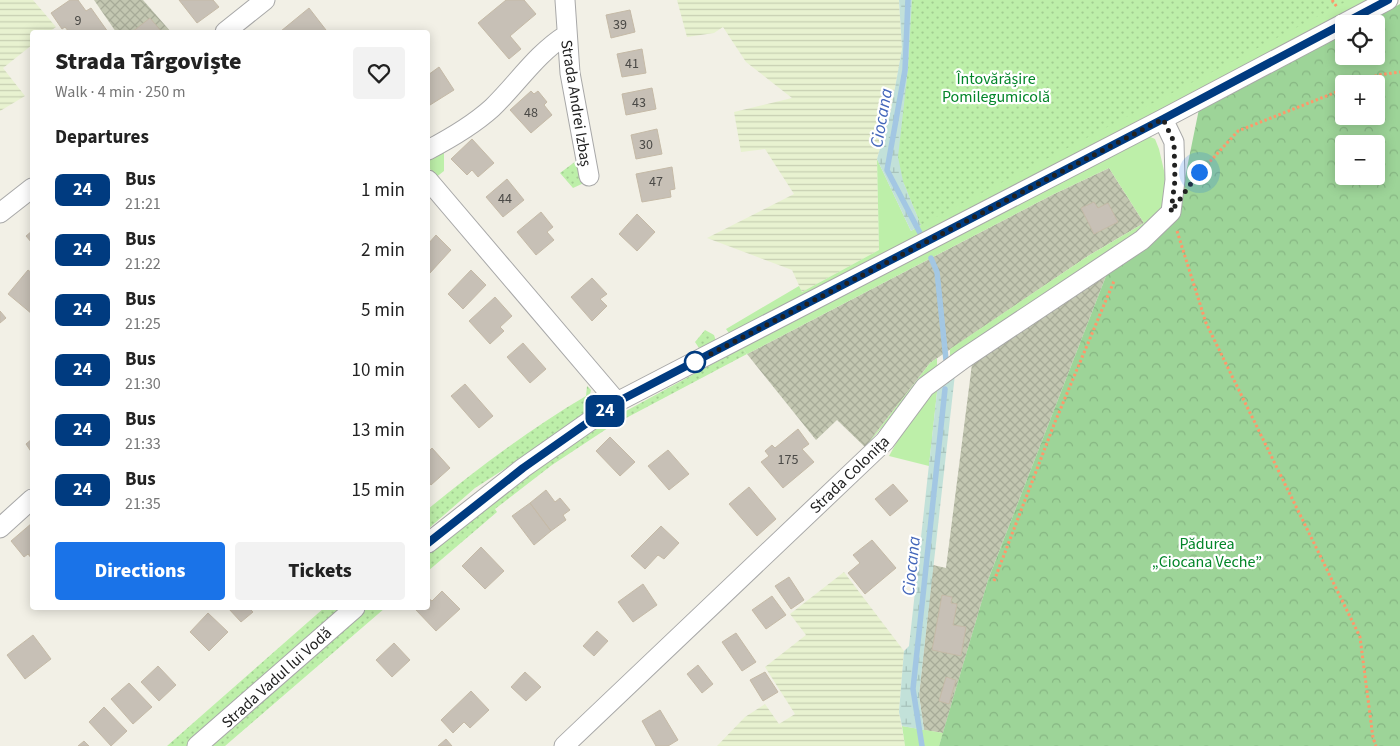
<!DOCTYPE html>
<meta charset="utf-8">
<style>
:root{--surface:#fff;--page:#f2f2f2;--text:#222;--muted:#767676;--accent:#1a73e8}
body{margin:0;font-family:"Source Sans 3",sans-serif;background:var(--page);color:var(--text);height:100vh;display:flex;flex-direction:column;font-size:19px;white-space:nowrap}
*{box-sizing:border-box;margin:0}
p{font-size:16px;color:var(--muted)}
.icon{flex:none;width:28px;height:28px;fill:none;stroke:currentColor;stroke-width:2;stroke-linecap:round;stroke-linejoin:round}
.map{position:relative;flex:1;overflow:hidden}
.drawer{position:absolute;left:30px;top:30px;width:400px;height:580px;display:flex;flex-direction:column;background:var(--surface);border-radius:5px;box-shadow:0 2px 12px #0003}
.drawer>*{flex:none}
.badge{padding:0 10px;border-radius:8px;font-size:18px;line-height:32px}
.controls{position:absolute;left:1335px;top:15px;display:grid;gap:10px}
.controls a{display:grid;place-items:center;width:50px;height:50px;border-radius:5px;background:var(--surface);box-shadow:0 2px 12px #0003;font-size:25px}
.you{position:absolute;width:25px;height:25px;margin:-12px;border:4px solid #fff;border-radius:50%;background:#1a73e8;box-shadow:0 0 0 8px #1a73e833}
.map>.badge{position:absolute;translate:-50% -50%;box-shadow:0 0 0 2px #fff}
h2{padding:0 25px;font-size:19px;line-height:45px}
.round{display:grid;place-items:center;flex:none;width:52px;height:52px;border-radius:5px;background:var(--page)}
.head{display:flex;align-items:center;justify-content:space-between;height:85px;padding:0 25px}
h1{font-size:24px;font-weight:800;line-height:38px}
.cta{display:flex;gap:10px;margin-top:auto;padding:10px 25px}
.cta a{flex:1;height:58px;border-radius:5px;background:var(--accent);color:#fff;font-size:20px;font-weight:800;line-height:58px;text-align:center}
.cta a+a{background:var(--page);color:var(--text)}
ul{padding:0;list-style:none}
li{display:flex;align-items:center;gap:15px;height:60px;padding:0 25px}
li div{flex:1}
li b{display:block;font-size:19px}
li em{font-style:normal}
li .badge{min-width:55px;font-weight:700;text-align:center}
.map>svg:first-child{display:block}
</style>
<div class="map">
<svg width="1400" height="746" viewBox="0 0 1400 746">
<defs>
<pattern id="construction-cross-hatch" width="8" height="8" patternUnits="userSpaceOnUse" patternTransform="scale(1.25)"><rect width="8" height="8" fill="#c3c7b1"/><path d="M0 0l8 8M0 8l8-8" fill="none" stroke="#a7ab98"/></pattern>
<pattern id="farmland-rules" width="6" height="5" patternUnits="userSpaceOnUse" patternTransform="scale(1.25)"><rect width="6" height="5" fill="#e8f2d0"/><path d="M0 2.5h6" fill="none" stroke="#c7cfb2"/></pattern>
<pattern id="forest-crowns" width="20" height="18" patternUnits="userSpaceOnUse" patternTransform="scale(1.25)"><rect width="20" height="18" fill="#9dd498"/><path d="M2 6a3 3 0 1 1 6 0M12 15a3 3 0 1 1 6 0" fill="none" stroke="#87b683"/></pattern>
<pattern id="wetland-marsh" width="20" height="14" patternUnits="userSpaceOnUse" patternTransform="scale(1.25)"><rect width="20" height="14" fill="#c2e1d9"/><path d="M1 5h8M5 5V1M11 12h8M15 12V8" fill="none" stroke="#a6c1ba"/></pattern>
<pattern id="garden-dots" width="8" height="8" patternUnits="userSpaceOnUse" patternTransform="scale(1.25)"><rect width="8" height="8" fill="#bdefa9"/><path d="M2 2h.1M6 6h.1" fill="none" stroke="#a2cd91" stroke-width="1.8" stroke-linecap="round"/></pattern>
</defs>
<rect width="100%" height="100%" fill="#f2f0e6"/>
<path fill="url(#construction-cross-hatch)" d="M94,0H143L171,32H116Z
M1109,168L1144,223L1088,256L930,363L865,447L837,420L816,440L747,354L1052,195Z
M1106,276L988,580L943,733L924,730L919,695L933,565L946,568L972,364Z"/>
<path fill="url(#farmland-rules)" d="M0,0H33L56,27L49,32H32V45L3,68L25,96L0,111Z
M677,0H899L902,49L891,110L877,159L879,250L802,292L792,270L707,238L794,194L765,149L741,152L734,112L792,98L746,62L723,27L714,33L687,37Z
M844,572L904,651L899,712L905,746H717L745,717L765,704L779,724L795,714L765,667L806,635L790,614Z"/>
<path fill="#bdefa9" d="M1320,0H1373L731,336L726,329L799,286L802,292L879,250L877,159L911,231L921,225L903,181Z
M1148,136L1155,139L1159,149L1169,192L1159,216L1139,237L950,360V349L1088,256L1144,223L1109,168L1052,195L747,354L742,348Z
M444,150V171L435,178L428,165V157Z
M937,358V368L929,373L865,447L930,363Z
M938,383L929,466L889,456L918,404Z
M902,726L943,733L939,746H905Z"/>
<path fill="url(#forest-crowns)" fill-rule="evenodd" d="M1400,4V746H939L988,580L1106,276L1178,212L1199,109L1344,33V56H1376V24H1362ZM1344,84H1376V116H1344ZM1344,144H1376V176H1344Z"/>
<path fill="url(#wetland-marsh)" d="M899,0H922L903,181L921,225L911,231L877,159L891,110L902,49Z
M955,374L919,695L924,730L902,726L899,712L904,651L909,646L938,383Z"/>
<path fill="url(#garden-dots)" d="M912,0H1349L921,225L903,181L898,157L908,69Z
M580,158L586,182L573,188L560,173Z
M705,330L714,335L716,341L699,348L695,342Z
M742,348L747,354L611,426L552,465L495,509L497,512L428,571V554L546,461L613,418Z
M587,386L591,390L585,417L475,488L428,529V509C478,468 530,429 586,396Z
M324,608H340L191,743L187,746H167Z
M366,608H385L225,746H211Z"/>
<g fill="none" stroke-linecap="round" stroke-linejoin="round">
<path stroke="#a3c7e3" stroke-width="5.5" d="M908,0L905,70L887,170L920,233
M931,258L937,272L946,360
M922,746L913,689L945,389"/>
</g>
<path fill="#c7c0b6" stroke="#c5baa7" d="M70,0H78L86,11L91,8L108,32H69L65,27L62,29L51,13Z
M179,0H213L219,7L197,23Z
M506,0H524L536,14L510,36L521,49L509,59L478,23Z
M309,8L326,30L323,32H283L281,31Z
M630,10L635,32L611,38L606,15Z
M150,18L162,32H132Z
M642,49L646,73L622,77L617,54Z
M439,67L454,90L430,105L428,102V75Z
M652,88L656,109L626,115L622,94Z
M531,91L534,94L538,91L547,102L544,105L552,115L531,133L510,110Z
M657,129L662,154L636,159L631,135Z
M472,139L494,163L478,177L472,170L467,175L451,159Z
M672,167L675,189L670,190L671,197L642,202L636,174Z
M507,179L524,200L503,217L486,197Z
M1094,202L1098,208L1108,203L1118,222L1094,234L1081,208Z
M541,212L553,227L547,232L554,240L536,255L517,232Z
M637,214L655,232L637,251L619,234Z
M32,231V243L26,236Z
M436,235L451,250L430,273L428,271V244Z
M28,270L32,273V314L8,294Z
M471,270L486,285L463,309L448,294Z
M592,278L607,294L600,299L607,306L592,321L571,297Z
M495,297L512,316L500,327L504,331L490,344L469,321Z
M0,311L6,318L0,323Z
M523,343L546,369L530,383L507,357Z
M465,384L493,416L479,428L451,396Z
M798,429L809,444L802,449L814,462L783,488L761,462L769,456L765,451L772,445L775,448Z
M610,437L635,462L620,476L596,451Z
M32,439V453L26,444Z
M432,448L450,468L431,485L428,481V452Z
M668,450L689,474L669,490L648,466Z
M893,484L908,501L890,516L875,499Z
M749,487L776,519L757,536L729,504Z
M546,490L555,502L560,498L570,510L563,515L566,520L551,531L530,503Z
M530,503L551,531L534,545L512,516Z
M32,523V559L28,554L24,557L11,541Z
M661,526L679,543L664,559L658,555L645,569L631,556Z
M872,540L896,568L865,594L848,573L860,563L853,555Z
M481,547L504,571L485,589L462,566Z
M789,577L804,600L791,609L775,586Z
M643,584L657,605L633,622L618,602Z
M442,591L460,609L436,631L416,610L418,608H428V598L432,601Z
M942,595L952,597L951,603L957,604L953,625L966,627L961,656L932,650Z
M772,596L786,615L766,629L752,610Z
M228,608H249L253,612L241,622Z
M208,613L228,632L209,651L190,632Z
M597,631L608,641L594,656L583,646Z
M736,633L756,662L742,671L722,642Z
M33,635L51,659L25,679L7,655Z
M394,643L410,660L392,677L376,660Z
M698,665L713,684L702,693L687,674Z
M158,666L176,685L159,701L141,682Z
M525,672L541,687L526,701L511,687Z
M765,672L778,692L763,701L750,680Z
M946,677L956,680L949,704L939,701Z
M129,683L152,707L133,724L111,699Z
M471,691L489,710L470,728L464,722L453,733L441,720Z
M104,707L127,731L111,746L89,722Z
M660,710L678,740L668,746H656L642,721Z
M446,739L452,746H438Z
M84,741L89,746H78Z"/>
<g fill="none" stroke-linecap="round" stroke-linejoin="round">
<g stroke="#a8a8a8" stroke-width="21">
<path id="minor" d="M565,0L570,73L589,176
M225,32L265,0
M428,150C451,138 472,126 492,108C517,84 536,54 566,35
M428,180L617,402
M0,213L32,188
M0,528L32,499
M428,543L523,468L617,402L1163,119L1388,0
M197,746L355,608
M564,746L885,441L925,387L963,359L1142,240L1171,212L1175,180L1174,142L1163,119"/>
</g>
<path stroke="#ff986a" stroke-width="3" stroke-dasharray="2.5 2.5" stroke-linecap="butt" d="M1332,0L1337,7
M1356,84L1378,75L1400,72
M1193,180L1238,131L1344,89
M1177,231L1206,323L1360,637L1373,738L1376,746
M994,581L1055,422L1114,281"/>
<use href="#minor" stroke="#fff" stroke-width="19"/>
</g>
<g fill="none" stroke-linecap="round" stroke-linejoin="round">
<g stroke="#fff" stroke-width="11">
<path id="line" d="M428,543L523,468L617,402L1163,119L1388,0"/>
</g>
<use href="#line" stroke="#003b80" stroke-width="8"/>
<path stroke="#212121" stroke-width="5" stroke-dasharray="0 9" d="M695,362L1163,119L1174,142L1175,180L1171,212L1199,172"/>
</g>
<circle fill="#fff" stroke="#003b80" stroke-width="2.5" cx="695" cy="362" r="10"/>
<g text-anchor="middle" stroke-width="4.5" stroke-linejoin="round" paint-order="stroke">
<g font-size="14" fill="#4a4946">
<text x="78" y="25">9</text>
<text x="620" y="29">39</text>
<text x="632" y="68">41</text>
<text x="639" y="107">43</text>
<text x="531" y="117">48</text>
<text x="646" y="149">30</text>
<text x="656" y="186">47</text>
<text x="505" y="203">44</text>
<text x="788" y="464">175</text>
</g>
<g font-size="16" fill="#038529" stroke="#fff">
<text x="996" y="84">Întovărășire<tspan x="996" dy="18">Pomilegumicolă</tspan></text>
<text x="1207" y="549">Pădurea<tspan x="1207" dy="18">„Ciocana Veche”</tspan></text>
</g>
<g font-size="16" fill="#212121" stroke="#fff">
<text transform="translate(577 103) rotate(81)" y="6">Strada Andrei Izbaș</text>
<text transform="translate(849 474) rotate(-44)" y="6">Strada Colonița</text>
<text transform="translate(276 677) rotate(-42)" y="6">Strada Vadul lui Vodă</text>
</g>
<g font-size="18" font-style="italic" fill="#4366ba" stroke="#fff">
<text transform="translate(881 118) rotate(-80)" y="6">Ciocana</text>
<text transform="translate(911 566) rotate(-84)" y="6">Ciocana</text>
</g>
</g>
</svg>
<div class="controls">
<a><svg class="icon" aria-label="locate" viewBox="0 0 24 24"><circle cx="12" cy="12" r="6"/><path d="M12 2v4M12 18v4M2 12h4M18 12h4"/></svg></a>
<a>+</a>
<a>−</a>
</div>
<div class="you" style="left:1199px;top:172px"></div>
<b class="badge" style="left:605px;top:411px;background:#003b80;color:#fff">24</b>
<section class="drawer">
<div class="head"><div><h1>Strada Târgoviște</h1><p>Walk · 4 min · 250 m</p></div><a class="round"><svg class="icon" aria-label="heart" viewBox="0 0 24 24"><path d="M12 20l-8-8c-3-5 5-10 8-4 3-6 11-1 8 4z"/></svg></a></div>
<h2>Departures</h2>
<ul>
<li><span class="badge" style="background:#003b80;color:#fff">24</span><div><b>Bus</b><p>21:21</p></div><em>1 min</em></li>
<li><span class="badge" style="background:#003b80;color:#fff">24</span><div><b>Bus</b><p>21:22</p></div><em>2 min</em></li>
<li><span class="badge" style="background:#003b80;color:#fff">24</span><div><b>Bus</b><p>21:25</p></div><em>5 min</em></li>
<li><span class="badge" style="background:#003b80;color:#fff">24</span><div><b>Bus</b><p>21:30</p></div><em>10 min</em></li>
<li><span class="badge" style="background:#003b80;color:#fff">24</span><div><b>Bus</b><p>21:33</p></div><em>13 min</em></li>
<li><span class="badge" style="background:#003b80;color:#fff">24</span><div><b>Bus</b><p>21:35</p></div><em>15 min</em></li>
</ul>
<div class="cta"><a>Directions</a><a>Tickets</a></div>
</section>
</div>
